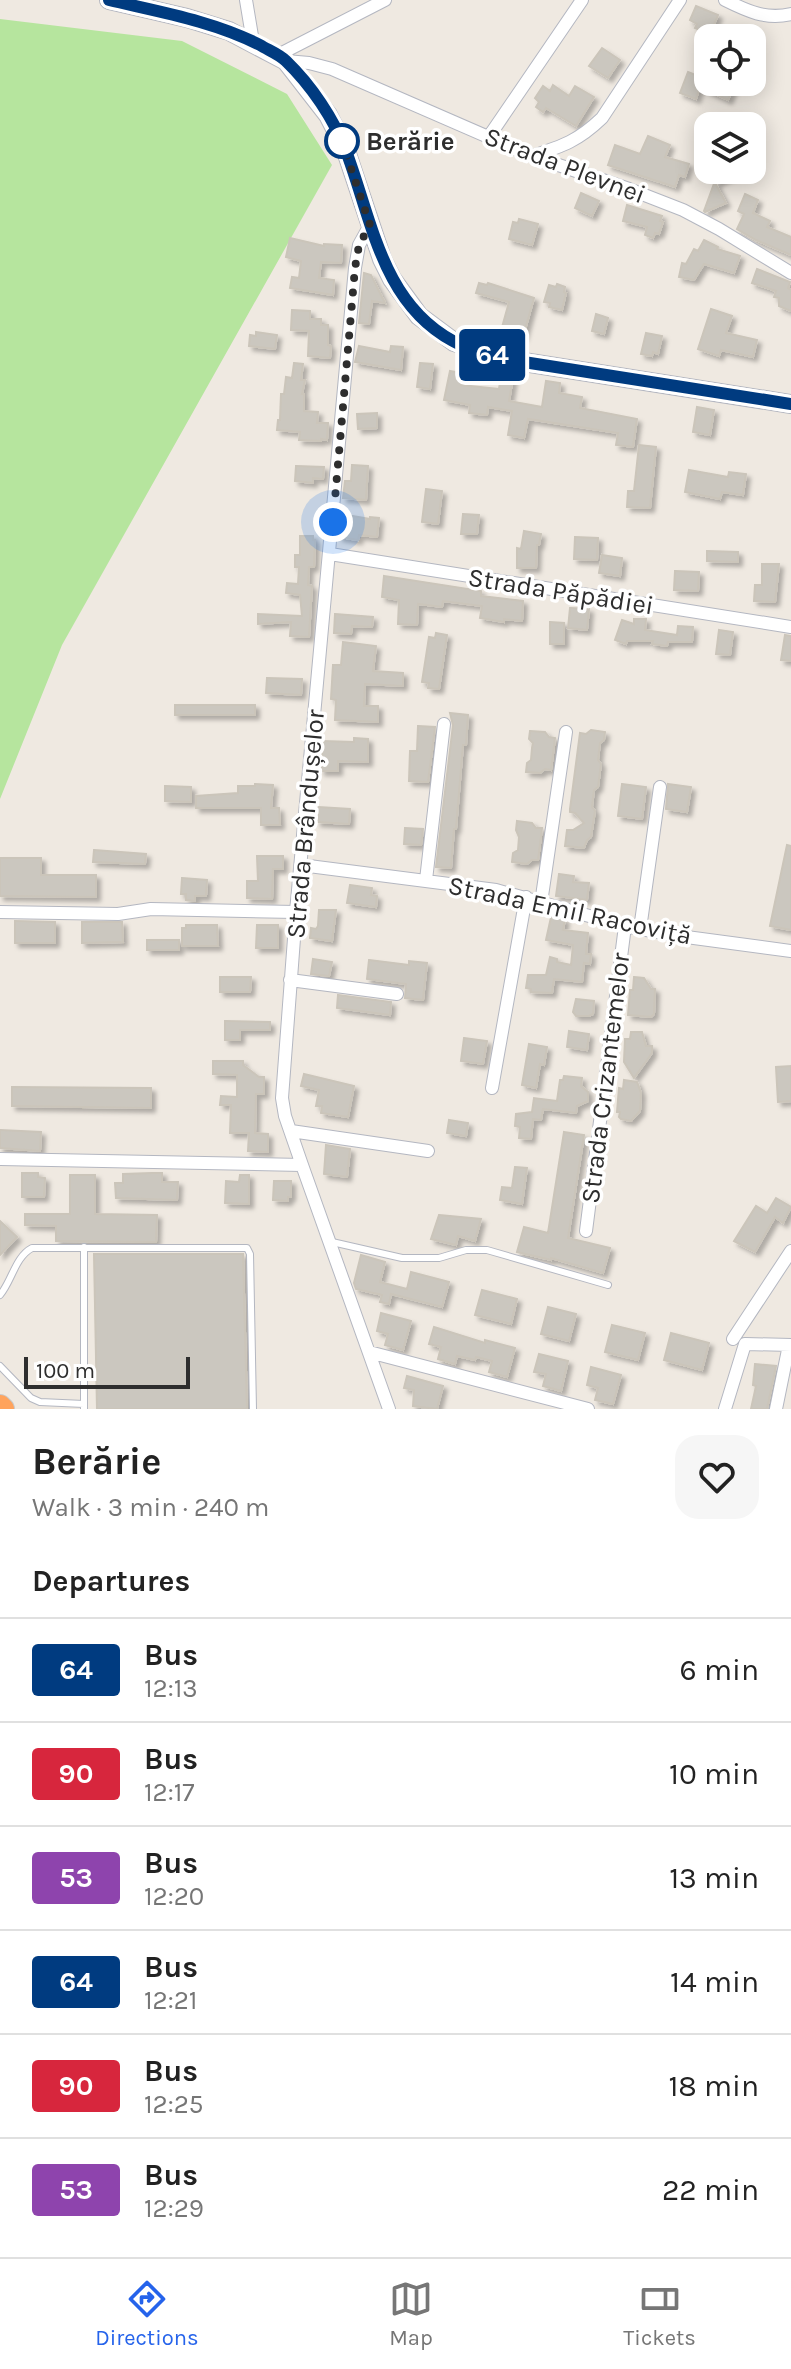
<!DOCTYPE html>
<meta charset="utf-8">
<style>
:root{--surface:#fff;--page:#f6f6f6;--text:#222;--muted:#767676;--line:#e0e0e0;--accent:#2563eb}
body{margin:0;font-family:Karla,sans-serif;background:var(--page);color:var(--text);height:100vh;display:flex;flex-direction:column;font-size:30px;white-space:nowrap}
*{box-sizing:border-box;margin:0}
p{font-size:26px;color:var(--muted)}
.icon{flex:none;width:44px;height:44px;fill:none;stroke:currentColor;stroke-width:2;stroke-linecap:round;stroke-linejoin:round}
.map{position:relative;height:1409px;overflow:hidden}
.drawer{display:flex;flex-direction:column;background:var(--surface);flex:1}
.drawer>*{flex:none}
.badge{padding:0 16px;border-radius:6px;font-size:28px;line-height:52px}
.fabs{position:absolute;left:694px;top:24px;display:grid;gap:16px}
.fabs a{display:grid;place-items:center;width:72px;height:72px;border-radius:16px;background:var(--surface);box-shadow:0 4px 20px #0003;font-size:40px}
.scale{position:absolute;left:24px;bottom:20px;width:166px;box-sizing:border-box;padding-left:8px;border:4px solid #2e2e2e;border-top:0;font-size:22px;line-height:28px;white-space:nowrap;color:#2e2e2e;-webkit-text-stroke:6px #fff;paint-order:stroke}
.you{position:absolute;width:40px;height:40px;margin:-20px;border:6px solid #fff;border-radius:50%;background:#1a73e8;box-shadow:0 0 0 12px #1a73e833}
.map>.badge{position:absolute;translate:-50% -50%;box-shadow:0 0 0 4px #fff}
h2{padding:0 32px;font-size:30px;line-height:72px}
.round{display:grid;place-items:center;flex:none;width:84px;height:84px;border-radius:24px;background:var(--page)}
.head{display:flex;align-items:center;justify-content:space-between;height:136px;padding:0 32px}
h1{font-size:38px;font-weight:700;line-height:60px}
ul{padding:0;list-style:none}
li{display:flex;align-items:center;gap:24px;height:104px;padding:0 32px;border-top:2px solid var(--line)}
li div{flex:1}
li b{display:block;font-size:30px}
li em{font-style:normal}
li .badge{min-width:88px;font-weight:700;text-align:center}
.tabs{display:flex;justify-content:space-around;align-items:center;height:112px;border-top:2px solid var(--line);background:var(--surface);font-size:22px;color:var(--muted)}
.tabs a{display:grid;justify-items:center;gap:4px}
.tabs .active{color:var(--accent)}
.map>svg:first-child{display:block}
</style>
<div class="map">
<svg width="791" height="1409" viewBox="0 0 791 1409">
<defs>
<filter id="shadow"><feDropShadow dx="4" dy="4" stdDeviation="2" flood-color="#0004"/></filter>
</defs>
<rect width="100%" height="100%" fill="#efe9e1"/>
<path fill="#b6e59e" d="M0,19L182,41L287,94L332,165L62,645L0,799Z"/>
<path fill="#cbc7bf" stroke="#cbc5ba" stroke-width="2" filter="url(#shadow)" d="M696,6L718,15L710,34L695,28L697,24L690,20Z
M602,48L620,60L608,78L589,66Z
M688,72L703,78L702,82H716L733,89L728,100L700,87L696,99L680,93Z
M553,85L569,96L575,86L594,97L576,126L546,108L543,112L536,107L539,102L535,98L543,86L550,91Z
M648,136L670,145L665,157L689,164L685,177L679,175L675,187L608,165L615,145L640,154Z
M719,170H744L715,183L726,203L705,212L704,211Z
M581,193L599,201L592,216L575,208Z
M745,194L758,200L753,213L770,221L767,227L791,237V255L756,240L737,229L744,214L738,211Z
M627,205L662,216L660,221L663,222L659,234L655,233L653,238L645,235L647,227L623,221Z
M519,219L538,224L532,245L509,239L513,222L518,223Z
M290,238L324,246V244L342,245L341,263L321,262L319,278L334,280L333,295L290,288L292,277L299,278L301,261L286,257Z
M704,240L718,247L717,249L740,256L734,273L704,264L694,280L679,277L682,263L686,264L694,249L698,251Z
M757,269L790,282L788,288L791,290V311L779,306V298L774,297L776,291L752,283Z
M364,273L371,275L385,303L372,301L369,324L359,323Z
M479,283L487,285L488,283L534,298L523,337L501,331L509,302L476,293Z
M557,284L565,287L564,292L566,293L562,310L549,307L550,303L544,302L549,285L556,287Z
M711,309L732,316L726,333L757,340L753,357L721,350L719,356L698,349Z
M292,310L310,311V319H321V325H328V345L331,346L330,358L308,356L309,331L291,330Z
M596,314L608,318L604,334L592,331Z
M256,332L277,335L275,349L249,346L250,335L256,336Z
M646,333L662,336L658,354L653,352L652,356L641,354Z
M359,346L390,352L391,346L403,347L401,370L355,362Z
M294,363L303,364L301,380H305L302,394H304V411L318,412L317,423H328L327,440L321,439V441L299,440L300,432L277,430L278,420H280L281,394H284L286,377L292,378Z
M420,363L433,364L430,389L417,387Z
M450,371L463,373L461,385L499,389L501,376L513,378L509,401L542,407L546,381L560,383L559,393L582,397L580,408L637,419L633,447L616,445L618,433L528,419L524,438L508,435L512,411L488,407L487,415L469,413L470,405L444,400Z
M697,407L714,410L710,435L693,432Z
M377,413V428L358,429L357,414Z
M639,445L656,447L650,508L627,507L628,491H634Z
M352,465L368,466L366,500L343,498L345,481H351Z
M296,466L324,467L323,479L313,478V483L295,481Z
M689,470L728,477L729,472L746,474L743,495L722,492L720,499L685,492Z
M426,489L442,491L438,524L422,522Z
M341,514L370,519V517L379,518L377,537L359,535L358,540L339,537Z
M463,514L479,515L477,534H461Z
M524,531L541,534L539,545H537L536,568H517V548L521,549Z
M300,536H313V540H315L314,567H309L308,585L312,586L309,637L290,636L291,622L258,624V614L302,616L300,595L286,593L287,583L298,584L299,567H295V555H300Z
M575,537L598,538L597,560L574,559Z
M707,551L738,552V562L707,561Z
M602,555L622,558L620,576L599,573Z
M762,564H779L775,602L754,601L755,585H762Z
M675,571L699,572L698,591L674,590Z
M384,576L481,591V596L523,601L522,621L504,619V622L480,618L482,606L443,601L442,607L418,604L417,625L398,624L399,600L382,597Z
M570,608L589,609L587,630L568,628Z
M335,614L373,617L372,627L352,626L351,634L334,633Z
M634,619H646L645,630L677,635L678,626L693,627L692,642H668L667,646L652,644L653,641H627L626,644L615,640L622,620L634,624Z
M550,622L564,623V644H550Z
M719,630L733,632L730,655L716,654Z
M436,633L447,635L439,689L428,688L429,683L422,682L429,637L435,638Z
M785,635L791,636V661L781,660Z
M343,642L376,646L373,671L403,673V686L365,684L364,706H378V722L335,720L336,700L331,699L333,665H341Z
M267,678L302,679L301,695L266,693Z
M175,705H255V715H175Z
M450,713L468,715L466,745H463L456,829H454L451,868L436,867L453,725Z
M418,726L435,727L428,782L409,781L410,751H417Z
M591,730L605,732L604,740L600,743L598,760L601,764L598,787L594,790L592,807L595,811L591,837L587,840L584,848L565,846L567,830H573L584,823L575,813L570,812V809L580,733L586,734Z
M530,731L545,732L549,737L555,738L551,770L545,769L540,773L526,772L527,763L531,760L532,748L533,743L529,739Z
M354,738L368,739V762L338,761V771H321L323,741L354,742Z
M255,784L273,785L271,808H279L280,825H261V808H196V796L238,793V786H255Z
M622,784L646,787L642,819L618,816Z
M668,784L691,787L687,812L666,809Z
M165,786L191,787V802L165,801Z
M318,807L350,809L349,824L317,822Z
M517,821L532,823L536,828H542L538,860H532L527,864L512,862L513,853L518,850L519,837L516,830Z
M405,828L423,829L421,845L404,844Z
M787,845L791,846V930L770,926Z
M94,850L146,854L145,864L93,862Z
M257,856H283V869H273L272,899L247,898V881H258Z
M0,858H41V875H96V897L0,896Z
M559,874L574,876L573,882L589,883L587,900L556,896Z
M182,878L207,880L206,896H195V901L186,900V894H181Z
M350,885L372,888L371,895L377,896L376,907L347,903Z
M319,910H336L332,941L310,938L311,928L316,929L318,926Z
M551,917L565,919L563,930L588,933L586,954H591L590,964L584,963L582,982L554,979L552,993L531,992V989L526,988L528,975H546L550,957L557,959V962L571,965L573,945L546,940Z
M15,921L55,922V943H15Z
M82,922H122L123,942L82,943Z
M186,925H217L218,946H182V928H186Z
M257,925H278V948H256Z
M147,940H179V950H147Z
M313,959L332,962L329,976L311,974Z
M369,960L409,965V961L427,963L423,1000L405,998L406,984L367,979Z
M220,977H251L250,992H220Z
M634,977L644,978L651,989H655L654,1014L651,1017L628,1015L630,990H633Z
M338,995L391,1002L390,1015L337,1008Z
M576,999L594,1001L593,1014L589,1016H576L573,1012Z
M225,1021L270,1022V1030H240V1040H225Z
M569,1031L589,1034L587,1050L567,1047Z
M631,1032H642L646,1046H652V1053L634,1078L624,1062L625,1039H630Z
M464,1038L487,1041L483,1064L461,1061Z
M529,1044L547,1047L544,1065L540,1064L536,1088L522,1085Z
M213,1061H243V1065L259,1077H264V1094H256L255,1133L268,1134V1152L248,1151L249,1133H230L231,1105H220L221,1096L237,1097V1075L213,1074Z
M791,1066V1101L778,1102L776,1067Z
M304,1074L354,1086L348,1117L321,1113L322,1106H316L319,1090L301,1086Z
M564,1076L582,1078L581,1086L588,1092V1101L577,1106L576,1113L543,1109L541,1120L533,1119L531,1139L519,1138L520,1127L515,1126L516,1114L532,1112L534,1098L557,1101L560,1080H563Z
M624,1080L637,1082L641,1093L640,1111L631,1121L621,1119L619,1117L620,1112H617L619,1088L623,1089Z
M12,1087L151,1088V1108L12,1106Z
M449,1120L468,1123L466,1136L447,1133Z
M0,1130L41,1132L40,1151L0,1148Z
M564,1132L584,1135L568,1238L610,1248L603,1273L551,1258V1260L517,1252L524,1227L548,1233Z
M326,1145L350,1149L347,1177L324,1174Z
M515,1167L527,1168L522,1204L500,1200L502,1187L512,1188Z
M22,1173H38V1177L45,1178L44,1197H22Z
M152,1173H162V1182H178L177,1200L116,1198L115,1183H123V1174Z
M70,1175H95V1214L157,1215L156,1242L56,1241V1226L25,1225V1214H70Z
M240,1175H249V1204L225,1203L226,1181L239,1182Z
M274,1181H291V1197H288V1201L273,1200Z
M776,1198L791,1207L783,1223L775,1217L755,1252L734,1241L756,1206L767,1213Z
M439,1215L481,1219L475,1241L458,1236L456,1245L431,1239Z
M0,1221L17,1237L0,1255Z
M94,1254H243L247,1409H97Z
M361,1255L385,1262L380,1282L407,1289L411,1272L449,1282L442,1307L391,1294L389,1304L380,1302L382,1295L356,1289L354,1283Z
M482,1290L517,1299L511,1324L475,1315Z
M548,1307L576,1314L569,1341L541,1334Z
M381,1313L411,1321L403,1350L385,1345L388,1334L377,1331Z
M612,1325L645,1333L638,1360L605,1352Z
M434,1327L485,1343V1340L515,1348L507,1377L489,1372L492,1361L476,1357L475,1360L457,1356L455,1364L438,1359L441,1347L429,1344Z
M671,1333L709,1343L702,1370L664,1360Z
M539,1354L568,1361L561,1391L543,1386L546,1374L534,1372Z
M755,1364L776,1366L767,1409H751L756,1386L753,1385Z
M591,1367L621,1375L613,1404L595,1400L598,1388L587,1385Z
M407,1376L443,1386L437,1409L413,1406L414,1390L404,1388Z"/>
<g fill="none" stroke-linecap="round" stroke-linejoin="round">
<g stroke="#b4b7c1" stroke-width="8">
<path id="lane" d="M332,1242L402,1258H439L466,1250H487L608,1285
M84,1247V1409
M0,1295C12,1281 15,1257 32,1248H247L250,1254L253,1409
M0,1366L31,1398L40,1402L84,1404"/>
</g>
<g stroke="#b4b7c1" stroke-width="14">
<path id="street" d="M246,0L253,42
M725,0C747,11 766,20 791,14
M278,55L385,0
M286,61L309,63L332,69L532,156L629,189L683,210L719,229L791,273
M488,138L582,0
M532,156C563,146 578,141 602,118L680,0
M370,225L359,245L355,268L296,912L282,1098L285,1116L302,1165L389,1409
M330,554L791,627
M301,865L496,890L625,926L679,936L791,951
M426,880L444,724
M541,903L566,732
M0,912L118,914L151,909L296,912
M640,929L660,787
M290,980L397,994
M492,1088L526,897
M291,1131L428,1151
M0,1159L302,1165
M586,1231L625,926
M733,1339L791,1251
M369,1352L588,1409
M725,1409L745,1344L791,1345
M776,1409L789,1345"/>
</g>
<g stroke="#b4b7c1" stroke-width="20">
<path id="secondary" d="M109,0L187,18L229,31L286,61L328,115L345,148L382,259L392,279L419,316L454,342L511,360L791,404"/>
</g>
<g stroke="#c9c9c9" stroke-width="24">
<path id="highway" d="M0,1406L3,1409"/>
</g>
<use href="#lane" stroke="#fff" stroke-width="6"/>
<use href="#street" stroke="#fff" stroke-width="12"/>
<use href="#secondary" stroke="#fff" stroke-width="18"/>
<use href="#highway" stroke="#ffa35c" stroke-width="22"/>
</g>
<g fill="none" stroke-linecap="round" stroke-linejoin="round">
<g stroke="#fff" stroke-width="18">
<path id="line" d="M109,0C160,12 213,21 260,45C268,50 279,54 286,61C311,85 334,119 346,151C372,220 382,303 453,341C471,351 492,355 511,360L791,404"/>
</g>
<use href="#line" stroke="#003b80" stroke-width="12"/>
<path stroke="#2e2e2e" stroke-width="8" stroke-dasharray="0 14.4" d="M333,522L355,268L359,245L370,225L342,141"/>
</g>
<circle fill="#fff" stroke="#003b80" stroke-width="4" cx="342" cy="141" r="16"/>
<g text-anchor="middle" stroke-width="7" stroke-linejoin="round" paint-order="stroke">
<g font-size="26" font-weight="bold" fill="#2e2e2e" stroke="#fff" text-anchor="start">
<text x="366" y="150">Berărie</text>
</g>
<g font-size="26" fill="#2e2e2e" stroke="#fff">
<text transform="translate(565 165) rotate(21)" y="9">Strada Plevnei</text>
<text transform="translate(561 591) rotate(9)" y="9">Strada Păpădiei</text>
<text transform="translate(305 824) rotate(-85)" y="9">Strada Brândușelor</text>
<text transform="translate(570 910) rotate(12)" y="9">Strada Emil Racoviță</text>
<text transform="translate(605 1078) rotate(-83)" y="9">Strada Crizantemelor</text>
</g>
</g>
</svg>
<div class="fabs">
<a><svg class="icon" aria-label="locate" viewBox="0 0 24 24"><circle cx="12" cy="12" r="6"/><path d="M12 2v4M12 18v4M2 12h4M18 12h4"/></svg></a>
<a><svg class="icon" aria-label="layers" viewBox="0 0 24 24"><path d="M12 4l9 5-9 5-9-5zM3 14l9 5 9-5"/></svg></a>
</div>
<div class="scale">100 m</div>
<div class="you" style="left:333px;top:522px"></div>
<b class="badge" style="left:492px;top:355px;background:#003b80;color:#fff">64</b>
</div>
<section class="drawer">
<div class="head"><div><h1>Berărie</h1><p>Walk · 3 min · 240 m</p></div><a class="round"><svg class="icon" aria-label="heart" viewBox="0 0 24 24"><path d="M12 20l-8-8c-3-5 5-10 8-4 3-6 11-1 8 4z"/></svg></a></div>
<h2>Departures</h2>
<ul>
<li><span class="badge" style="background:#003b80;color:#fff">64</span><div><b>Bus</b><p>12:13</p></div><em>6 min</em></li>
<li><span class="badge" style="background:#d7263d;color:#fff">90</span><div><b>Bus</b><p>12:17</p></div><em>10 min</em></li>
<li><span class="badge" style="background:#8e44ad;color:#fff">53</span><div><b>Bus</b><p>12:20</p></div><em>13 min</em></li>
<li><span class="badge" style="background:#003b80;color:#fff">64</span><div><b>Bus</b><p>12:21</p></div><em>14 min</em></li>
<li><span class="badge" style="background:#d7263d;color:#fff">90</span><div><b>Bus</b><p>12:25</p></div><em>18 min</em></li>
<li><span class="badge" style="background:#8e44ad;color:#fff">53</span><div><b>Bus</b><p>12:29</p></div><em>22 min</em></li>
</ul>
</section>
<nav class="tabs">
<a class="active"><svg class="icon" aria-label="directions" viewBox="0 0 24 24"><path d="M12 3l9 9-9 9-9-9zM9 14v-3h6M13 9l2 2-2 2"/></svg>Directions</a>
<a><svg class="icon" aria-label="map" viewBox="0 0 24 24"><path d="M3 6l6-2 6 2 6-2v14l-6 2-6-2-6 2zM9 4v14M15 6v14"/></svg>Map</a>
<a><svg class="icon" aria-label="tickets" viewBox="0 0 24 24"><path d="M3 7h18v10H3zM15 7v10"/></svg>Tickets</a>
</nav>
